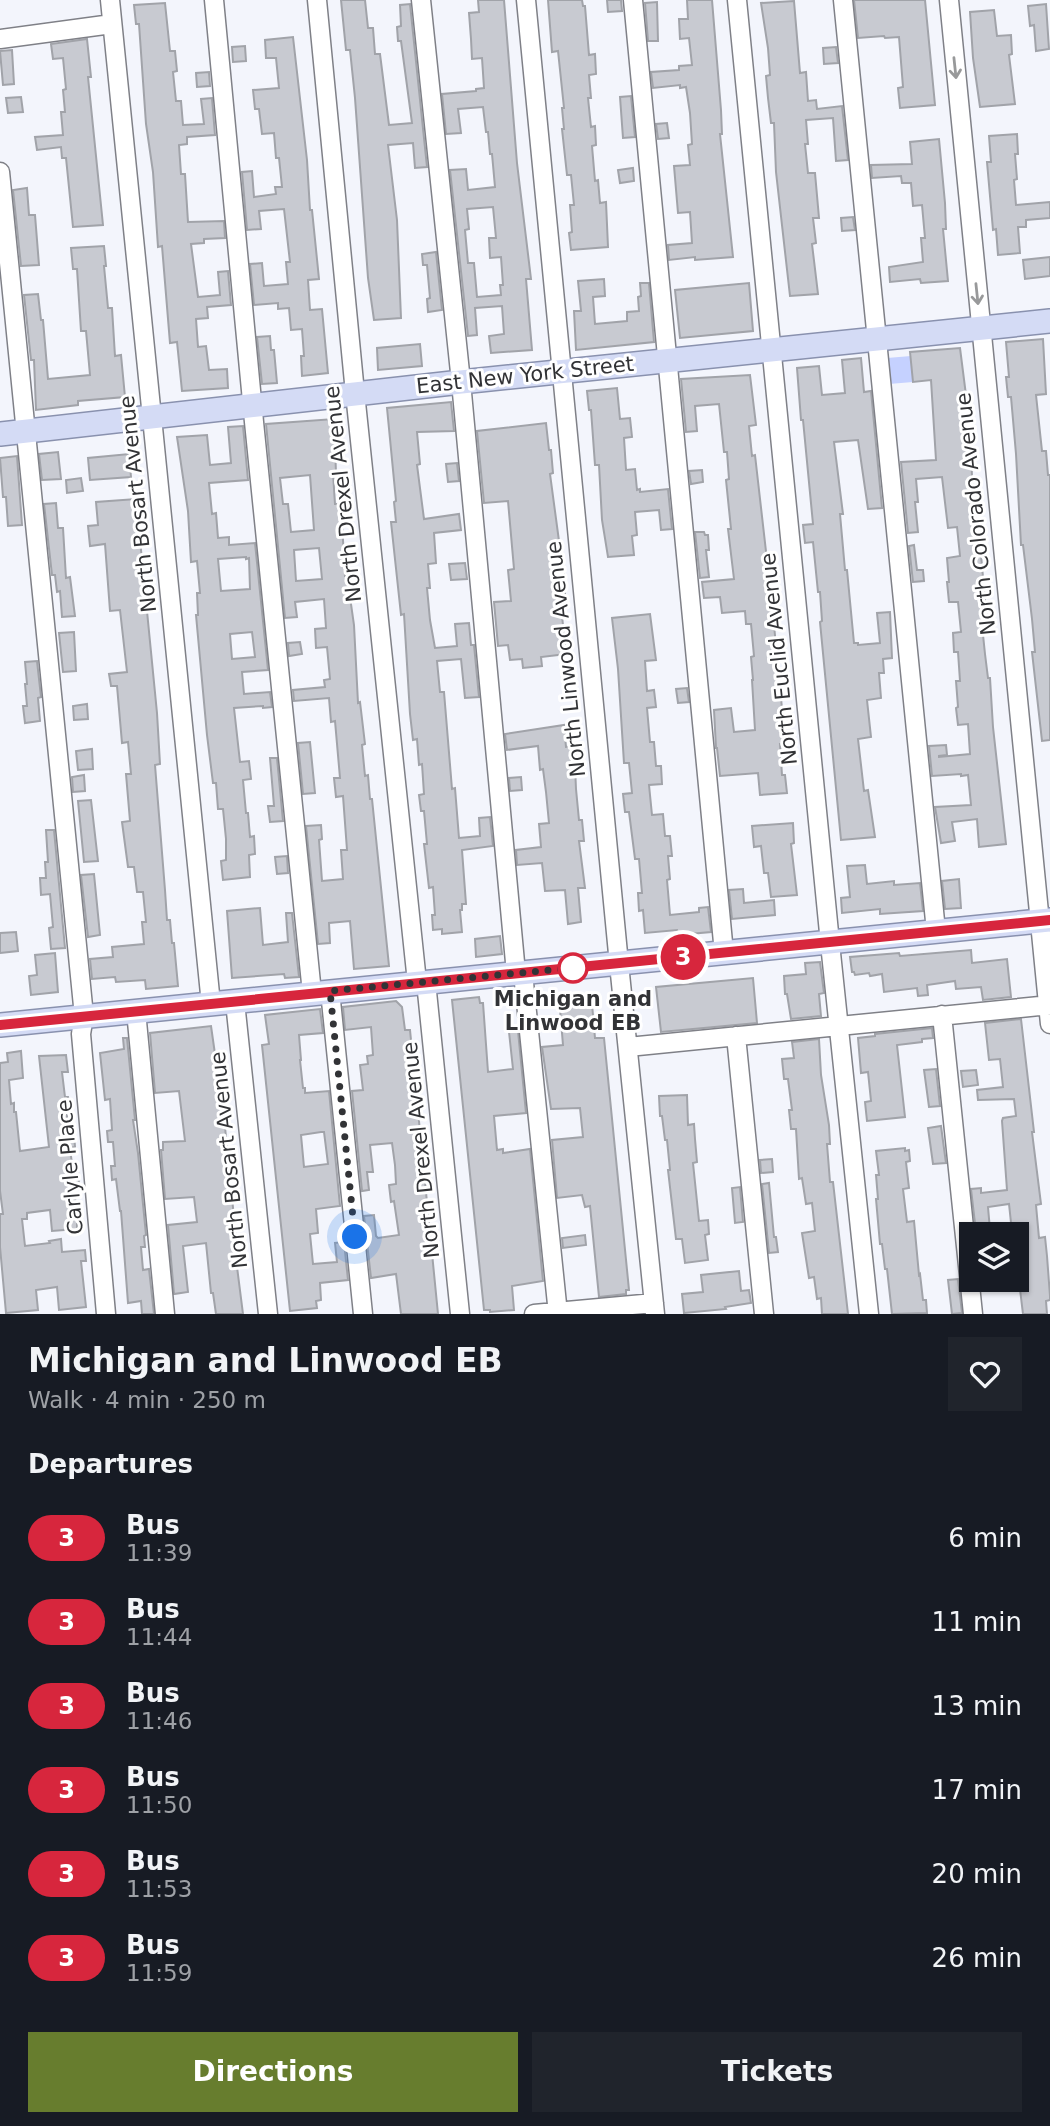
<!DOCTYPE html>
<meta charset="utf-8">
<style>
:root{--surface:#171b24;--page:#20242c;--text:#f1f3f6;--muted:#9ea1a6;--accent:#677d2e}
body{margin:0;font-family:"DejaVu Sans",sans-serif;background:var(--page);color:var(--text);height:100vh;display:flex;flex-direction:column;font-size:26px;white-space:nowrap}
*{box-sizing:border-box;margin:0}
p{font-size:23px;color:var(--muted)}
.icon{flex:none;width:38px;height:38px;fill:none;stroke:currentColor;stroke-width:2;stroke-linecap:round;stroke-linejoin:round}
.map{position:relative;height:1314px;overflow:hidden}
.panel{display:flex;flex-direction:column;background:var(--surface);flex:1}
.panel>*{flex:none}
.badge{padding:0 14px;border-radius:23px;font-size:24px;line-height:46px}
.controls{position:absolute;left:959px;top:1222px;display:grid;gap:14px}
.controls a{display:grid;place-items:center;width:70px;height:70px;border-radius:0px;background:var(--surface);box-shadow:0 2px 5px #0004;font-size:35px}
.you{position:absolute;width:35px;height:35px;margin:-18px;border:5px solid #fff;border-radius:50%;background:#1a73e8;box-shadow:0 0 0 10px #1a73e833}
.map>.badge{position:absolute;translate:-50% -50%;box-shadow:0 0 0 4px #fff}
h2{padding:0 28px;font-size:26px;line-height:63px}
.round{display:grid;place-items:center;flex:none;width:74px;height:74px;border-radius:0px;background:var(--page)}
.head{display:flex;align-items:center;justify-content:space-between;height:119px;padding:0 28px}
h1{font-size:33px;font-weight:700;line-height:52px}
.button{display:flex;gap:14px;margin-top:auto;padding:14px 28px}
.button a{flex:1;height:80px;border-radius:0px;background:var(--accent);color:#fff;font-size:28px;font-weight:700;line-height:80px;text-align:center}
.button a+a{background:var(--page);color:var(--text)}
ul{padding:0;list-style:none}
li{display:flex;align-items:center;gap:21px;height:84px;padding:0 28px}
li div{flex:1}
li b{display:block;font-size:26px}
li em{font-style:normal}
li .badge{min-width:77px;font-weight:700;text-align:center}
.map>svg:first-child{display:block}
</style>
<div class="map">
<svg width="1050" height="1314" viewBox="0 0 1050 1314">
<rect width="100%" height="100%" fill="#f3f5fc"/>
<path fill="#c5d1ff" d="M911,356L913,382L889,384L887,358Z"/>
<path fill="#c8cad1" stroke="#a1a3a9" stroke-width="2" fill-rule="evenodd" d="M341,0H365L368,28H373L375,54H380L389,125L412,123L401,41H398L397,27L401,26L400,5L410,4L427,167L415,168L413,143L388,145L397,220L401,318L374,320L368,278L355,98L350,50H346Z
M478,0H504L517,163L531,279H526L532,350L491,353L489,336L504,334L502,306L475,308L477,335L468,336L450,170L466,169L468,190L495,187L492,154H490L488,132H486L483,107L458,109L461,133L446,134L442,94L476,91V89L484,88L482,58L472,59L471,39L469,13L479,12ZM493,207L496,238H489L490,258L501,257L503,285H500L501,295L477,297L474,263H468L465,230L469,229L467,209Z
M548,0H582L583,6H585L589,55L595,54L596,74L589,75L591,98H588L591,127L595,126L596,145L592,146L595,181L598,180L600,203L606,202L608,247L571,250L569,233L572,232L570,205H574L571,175H567L562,129H564L562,108H564L558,51L552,52Z
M607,0H621L622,11L608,12Z
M687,0H712L721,110L722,134H720L733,257L695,260V257L669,260L668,245L692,243L690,212L678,213L674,166L690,165L688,145L692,144L690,113L686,87L680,88V85L653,88L651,72L679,70V66L692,65L689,38L680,39L679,19H688Z
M854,0H925L935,105L900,108L898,88L903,87L899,37L885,38L884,36L858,38Z
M794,1L800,73L806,72L808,101L816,100L817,109L842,106L848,160L836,161L833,118L806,120L808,144H805L808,173H815L819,218H813L816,243L812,244L818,294L790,296L776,172L774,123H771L768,98L766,76L770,75L768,48L761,3Z
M657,2L658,41H648L645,3Z
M165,3L170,51H175L177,71L173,72L176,101H181L183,125L204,124L201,99L212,98L215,135L187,137V144L179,145L181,174H185L188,222L224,221L225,238L204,239V243L191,244L198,297L220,295L218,272L228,271L231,305L207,307L208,318L196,319L198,347L206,346L209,370L227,369L228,388L182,391L177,342L170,343L162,246L158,247L153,172L146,124L139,24H136L134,5Z
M1046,4L1049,49L1036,51L1034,25L1030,26L1028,6Z
M994,10L997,36L1011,35L1012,54L1009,55L1015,104L980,107L973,58L970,12Z
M293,37L307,160L310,210H312L319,279L308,280L310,310L322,309L328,373L302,376L301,356H304L302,329L291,330L289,308L278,309V303L254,305L250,264L262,263L264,286L288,284L286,262H290L284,209L259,211L261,229L247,230L242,172L252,171L254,197L276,194L275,187H282L279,158H276L274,133L262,134L259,109H255L253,90L279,88L276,58H266L265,40Z
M87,39L91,77H88L103,225L73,227L66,158H62L61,147L37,150L35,137L63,135L61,112H65L63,90L66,89L63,58L53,59L51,44Z
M245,46L246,61L233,62L232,47Z
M836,47L838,63L824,64L823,48Z
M12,50L14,84L3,85L0,51Z
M209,72L210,86L197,87L196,73Z
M631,96L635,137L623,138L620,97Z
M21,97L23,112L8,113L6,98Z
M667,123L669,138L658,139L656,124Z
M1017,134L1018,154H1015L1017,179L1014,180L1016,205L1050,202V218L1026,220V227H1018L1020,253L998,255L996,229L993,230L987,162H991L989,136Z
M939,139L945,203L946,229H943L948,281L921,283L920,279L890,282L889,267L923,262L921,238H925L922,205L913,206L911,183H902L901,176L872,178L871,165L912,164L910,142Z
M633,168L634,181L620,183L618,170Z
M27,188L29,215H35L39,265L21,266L13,190Z
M853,217L855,230L842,231L841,218Z
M104,246L106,266H104L108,308H112L115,356L121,355L125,397L78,401V405L36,410L34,360H31L24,295L38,294L41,320H43L48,379L90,375L86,331H81L77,269H73L71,248Z
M436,252L442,310L428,312L427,299L430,298L427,265H423L422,254Z
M1050,257V276L1025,279L1023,260Z
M604,279L605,296L593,297L595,324L627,321V312L639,311L638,297L641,296L640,283H649L654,342L576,350L574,311H581L578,281Z
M749,283L753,331L680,338L675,290Z
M270,336L271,350H274L277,383L262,384L257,337Z
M1043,339L1046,394L1036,395L1042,451H1046L1048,475H1050V740L1042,741L1032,652H1035L1032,619L1023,545H1021L1016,454L1011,397H1008L1006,377H1009L1006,342Z
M420,344L422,366L378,370L377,348Z
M960,348L967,403H964L966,431H969L971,451L973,502H971L974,534L977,555H981L985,599L987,624L982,625L985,654L988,678H990L993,727L1006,844L979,847L977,819L952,822L955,841L941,843L935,807L971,805L968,775L961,776V774L932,776L929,746L946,745L947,755L939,756V757L970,754L968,724L958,725L956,708L958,707L956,681H960L958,652H954L953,633L961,632L958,602H949L947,582H949L947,558L960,556L957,527L948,528L942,477L916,479L918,502H915L918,532L908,533L901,462L936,460L931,380L913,382L910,352Z
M861,358L864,392L871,391L882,508L868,509L858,440L834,442L843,514H840L845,570H847L854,643H858V645L880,643L877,613L890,612L892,658L883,659L884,673H879L881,698L867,700L871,737L858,739L864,791L868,790L875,837L841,840L820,622L822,621L820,592H818L813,542L805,543L803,525L813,524L803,420H801L797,368L819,366L822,395L845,393L842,360Z
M750,375L756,425L749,426L752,456L755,455L772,604L783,719L784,744H780L782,775H785L787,793L760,795L758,773L720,776L717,748H716L714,710L731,708L734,732L755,730L752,680H753L751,657L754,656L751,624H746L745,611L722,613L720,597L704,598L702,582L734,579L728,529H731L726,480L729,479L727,452H724L719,404L695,406L697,431L686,432L681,379Z
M617,388L620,419L630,418L632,437L624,438L626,470L635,469L637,490L640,489V492L668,489L672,529L661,530L659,510L635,512L637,535L632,536L634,555L608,557L602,520L599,465H595L591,410H589L587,391Z
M451,402L454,431L417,432L420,464L417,465L424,519L459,514L461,530L434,533L436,563L428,564L430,588H427L430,620L435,648L457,646L455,624L469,623L471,645H474L479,697L465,698L461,659L437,661L440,692H444L452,789L455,788L459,838L480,836L479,818L490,817L493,846L462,850L466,904H462V910H460L462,932L442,934V929L433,930L432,915H435L433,887L429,888L424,844H427L424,811H421L419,795L424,794L422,764L419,765L417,739L413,740L410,714L404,614L401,615L391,522H396L394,502L396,501L387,408Z
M334,419L336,473H333L335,504H341L345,576H347L354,625L358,703L360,702L365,744L362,745L365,776L368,775L370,799H372L389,966L354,969L350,921L329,923L330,943L318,944L306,826L321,825L322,839L319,840L322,881L343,879L341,850H347L343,796L336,797L334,778H340L335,721L331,722L329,698L294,701L293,690L325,687L324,680L330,679L327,647L316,648L315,629L326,628L324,599L295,602L297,617L285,618L266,424ZM310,475L314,530L291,532L288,504H283L280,478ZM319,548L322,579L296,581L294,550Z
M546,423L549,450H551L553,473L550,474L559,541L557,542L559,565L563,564L565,586V605L561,606L566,654L541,657L542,666L523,668L522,659L510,660L508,645L498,646L494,602L511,601L508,570L514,569L508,501L484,503L477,431Z
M243,426L248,480L209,483L212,514L216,513L218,538L229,537V545L255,543L268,670L242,672L244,694L270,692L272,707L263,708V706L234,708L240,762L249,761L251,779L243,780L246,813H248L250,837L254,836L255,854L249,855L250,877L223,880L221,861L226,860V839L223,809H218L216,783H213L207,735L196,615H198L197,593H200L197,561L191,562L188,511L177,437L207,435L210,465L231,463L228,427ZM246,557V559L249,558L250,589L221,591L218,559ZM252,632L255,657L232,659L230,634Z
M58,452L61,479L42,480L39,454Z
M129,454L131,477L90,480L88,458Z
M17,456L22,525L8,526L6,497H3L0,458Z
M457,463L459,481L448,482L446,464Z
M702,470L703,482L691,484L689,471Z
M81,478L83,491L67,493L66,480Z
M136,499L157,713L160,764L155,765L165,890L167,920H170L172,943H174L178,986L146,989L145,980L116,982L115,977L92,979L90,959L113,957L112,947L144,944L142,922H146L143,892H137L134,867H128L122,822L130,821L126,774H131L128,742L122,743L117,686H111L109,674L127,672L120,610L110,611L105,544L90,546L88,526L98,525L96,502Z
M56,503L58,528H63L66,578L70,577L75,616L62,617L60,591L57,592L55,575H52L44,504Z
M695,532H704L705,535H708L709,550H706L709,577L700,578Z
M914,545L917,570H923L924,581L913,582L909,546Z
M465,563L467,579L451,580L449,564Z
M650,614L656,660L645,661L647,691L654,690L656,707L647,708L650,742H654L656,766H661L662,784L649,785L652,815L663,814L665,836H670L672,856H668L670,879L667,880L670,915L699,912V908L708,907L711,932L678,935L677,930L645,933L643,910L639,911L638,893H642L639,859H635L629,812H625L623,794L632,793L629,763H624L618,669L612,618Z
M74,632L76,671L63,672L59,633Z
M300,642L302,654L289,656L288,643Z
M37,661L41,697L38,698L40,721L25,723L23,706H27L25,684H27L25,662Z
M687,688L689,702L678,703L676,689Z
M87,704L88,719L74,720L73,706Z
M564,725L566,747L575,746L577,766H575L576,789L579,820H582L584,841H579L585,888H578L581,922L568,924L565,890L545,891L542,863L517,865L516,850L541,847L539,824L549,823L546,792L543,769L540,770L538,746L507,750L505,734Z
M310,742L315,793L303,794L298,743Z
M92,749L93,769L78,770L76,751Z
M270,758H277L283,821L270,822L268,806H274Z
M84,775L85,791L73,792L72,777Z
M521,777L522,790L510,791L509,778Z
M91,800L98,861L84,862L78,801Z
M793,823L794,843L791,844L797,895L771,897L768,873H764L761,846L754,847L752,826Z
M46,830H54L65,948L51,949L49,928L53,927L50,894L41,895L40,878H46L45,862H48Z
M287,856L288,873L277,874L275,857Z
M865,865L867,884L894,881V885L920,883L923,911L880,914V909L842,913L841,898L850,897L847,866Z
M94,874L100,935L88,937L81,875Z
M959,879L961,908L945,909L942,881Z
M743,889L744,903L774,900L775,915L732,919L729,890Z
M260,908L263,945L288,942L286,913H292L299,977L285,978L284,974L232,978L227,911Z
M16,932L18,951L0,953V933Z
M500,936L502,954L476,957L475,939Z
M971,950L972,963L1007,959L1011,997L983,1000L981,987L956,989L955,981L927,985L928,995L918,996L917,988L884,992L882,974L870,976L869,973L855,975L854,972H852L850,957L899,953L900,956Z
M55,953L58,992L31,995L29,976L37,975L35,955Z
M820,962L824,993L819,994L821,1016L791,1019L787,994H785L784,976L806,974L805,963Z
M753,978L757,1023L661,1032L656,987Z
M479,997L480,1003H483L488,1072L513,1069L509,1032L518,1031L526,1113L494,1116L497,1150L503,1149V1153L530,1149L543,1281L512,1286L514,1310L490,1312V1310H484L452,1000Z
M396,1001L402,1007L405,1030H410L438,1314H401L396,1274L371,1278L364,1216L374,1215L376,1236L378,1238L399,1235L394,1201L391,1202L389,1185L396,1184L395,1165L392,1143L370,1145L373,1172H367L369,1190L362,1191L352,1091L363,1090L360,1065L368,1064L367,1056L373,1055L371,1027L345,1030L343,1007Z
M592,1004L595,1038H604L629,1290H626V1294L599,1297L590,1206L585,1207L582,1195L557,1198L552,1140L583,1137L580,1108L551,1109L542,1047L563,1045L560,1009Z
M320,1009L323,1033L299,1035L301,1060H300L303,1088H305V1093L329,1091L340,1206L316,1209L318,1233L310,1234L313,1264L337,1262L335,1243L344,1242L348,1280L320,1283L321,1300L316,1301L317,1308L290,1311L262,1045L269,1044L265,1015ZM321,1132H324L328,1164L304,1167L301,1135Z
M1021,1019L1034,1132H1032L1041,1204L1036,1205L1039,1238L1045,1237L1047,1256L1050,1296V1300L1046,1301L1047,1314H1023L1019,1281H1017V1231L1012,1232L1009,1204L988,1207L990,1230L976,1232L971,1189L981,1188V1193L1007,1190L1002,1121L1003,1118L1016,1116L1014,1099L978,1100L977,1090L1003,1087L1000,1059L989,1060L985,1023Z
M211,1026L224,1117L238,1258L236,1259L243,1314H216L213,1293H211L206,1243L183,1246L188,1292L174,1294L168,1225L197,1222L194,1197L165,1199L161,1150H163V1142L185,1141L179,1091L155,1093L150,1033Z
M932,1028L933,1038L922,1039V1042L897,1045L905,1117L867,1121L865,1102L871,1101L868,1072L861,1073L858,1038L875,1036V1034Z
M123,1038H127L135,1120H133L138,1153L146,1235L144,1236L145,1247H141L143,1270L149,1269L154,1314H142L141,1301L128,1303L121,1211H120L116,1179L112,1180L111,1166H115L113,1142H108L107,1131L112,1130L110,1099L105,1100L100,1053L124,1049Z
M819,1039L821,1075L829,1125L830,1144H827L830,1182H833L848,1314H822L821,1298L817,1299L814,1277L809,1278L802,1233L815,1231L812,1203L806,1204L802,1178L799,1179L796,1129H791L789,1110H792L788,1079H784L782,1059L794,1058L792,1042Z
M21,1051L23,1078L9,1080L11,1104L14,1103V1112H16L20,1151L49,1147L39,1056L66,1055L68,1072H62L65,1097H68L70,1107L66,1108L69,1133H74L75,1147L70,1148L73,1172L78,1171L79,1185L74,1186L76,1208H81L82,1222H77V1229L52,1231L50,1210L27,1213V1219H22L25,1246L50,1243L49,1241L61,1239L62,1252L85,1250L86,1261H81L86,1307L59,1310L57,1287L36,1290L38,1310L6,1313L0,1247V1214H3L0,1191V1063L8,1062L7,1053Z
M936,1069L940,1106L929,1107L924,1070Z
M976,1070L978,1085L963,1087L961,1071Z
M687,1095L688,1125L694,1124L695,1139L697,1162L693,1163L699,1221L708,1220L709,1234L705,1235L708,1260L685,1263L682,1239H676L668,1170H670L667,1140H665L662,1116H660L659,1096Z
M941,1126L946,1163L933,1164L928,1128Z
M905,1148V1151L909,1150L910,1161L906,1162L909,1188L903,1189L907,1222L914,1221L919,1275L920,1274L923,1300H926L927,1313L892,1314L887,1269H885L882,1244H880L876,1199H878L876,1175H879L876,1151Z
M772,1159L773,1172L761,1173L760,1160Z
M769,1183L774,1237H776L778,1252L769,1253L762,1184Z
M740,1187L743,1222L735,1223L732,1188Z
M585,1235L586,1245L563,1248L562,1238Z
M739,1271L741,1291L749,1290L751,1303L725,1307L726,1309L684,1313L682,1294L703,1292L701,1275Z
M958,1279L962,1313L952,1314L948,1280Z"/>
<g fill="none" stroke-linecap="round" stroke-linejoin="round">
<g stroke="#7f8087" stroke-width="21">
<path id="minor" d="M110,0L211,1004
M214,0L254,422L312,993
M317,0L355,393L417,982
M421,0L461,382L516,973
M526,0L619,964L655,1314
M633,0L724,953
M737,0L831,953L869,1314
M843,0L936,931
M949,0L1050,1024
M0,39L112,24
M0,172L84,1016L81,1034L106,1314
M523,973L558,1314
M426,982L460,1314
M330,991L363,1314
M235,1002L268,1314
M136,1011L165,1314
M942,1015L973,1314
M736,1036L764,1314
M628,1047L1050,1005
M534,1314L654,1303"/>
</g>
<g stroke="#8991ae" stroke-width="26">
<path id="major" d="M0,434L461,382L1050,321
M0,1025L1050,920"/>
</g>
<use href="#minor" stroke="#fff" stroke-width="18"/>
<use href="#major" stroke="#d4dbf5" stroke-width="23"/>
</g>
<defs><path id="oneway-shaft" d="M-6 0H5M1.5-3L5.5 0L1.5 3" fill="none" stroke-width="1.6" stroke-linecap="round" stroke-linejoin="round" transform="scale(1.75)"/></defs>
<g stroke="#98999a">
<use href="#oneway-shaft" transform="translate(955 68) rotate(84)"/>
<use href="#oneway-shaft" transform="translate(977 294) rotate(84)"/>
</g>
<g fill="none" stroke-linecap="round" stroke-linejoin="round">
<g stroke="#fff" stroke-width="16">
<path id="line" d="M0,1025L1050,920"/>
</g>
<use href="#line" stroke="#d7263d" stroke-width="10"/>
<path stroke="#323336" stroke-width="7" stroke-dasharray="0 12.6" d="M355,1237L330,991L582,967L573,968"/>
</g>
<circle fill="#fff" stroke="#d7263d" stroke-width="3.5" cx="573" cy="968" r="14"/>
<g text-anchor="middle" stroke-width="6" stroke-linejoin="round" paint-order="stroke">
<g font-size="21" fill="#323336" stroke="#fff">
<text transform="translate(525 375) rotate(-6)" y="7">East New York Street</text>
<text transform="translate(343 494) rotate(-96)" y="7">North Drexel Avenue</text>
<text transform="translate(138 504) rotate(-96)" y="7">North Bosart Avenue</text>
<text transform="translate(976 514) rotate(-96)" y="7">North Colorado Avenue</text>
<text transform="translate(566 659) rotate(-96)" y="7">North Linwood Avenue</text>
<text transform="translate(779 659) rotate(-96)" y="7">North Euclid Avenue</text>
<text transform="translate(421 1150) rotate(-96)" y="7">North Drexel Avenue</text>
<text transform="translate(229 1160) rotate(-96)" y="7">North Bosart Avenue</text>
<text transform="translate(70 1167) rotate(-95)" y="7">Carlyle Place</text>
</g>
<g font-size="21" font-weight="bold" fill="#323336" stroke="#fff">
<text x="573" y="1006">Michigan and<tspan x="573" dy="24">Linwood EB</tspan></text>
</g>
</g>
</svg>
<div class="controls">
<a><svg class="icon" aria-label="layers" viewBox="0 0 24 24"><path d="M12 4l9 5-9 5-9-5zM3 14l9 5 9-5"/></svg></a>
</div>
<div class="you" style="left:355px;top:1237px"></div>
<b class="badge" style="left:683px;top:957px;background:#d7263d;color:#fff">3</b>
</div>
<section class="panel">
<div class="head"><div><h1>Michigan and Linwood EB</h1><p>Walk · 4 min · 250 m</p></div><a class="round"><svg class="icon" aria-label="heart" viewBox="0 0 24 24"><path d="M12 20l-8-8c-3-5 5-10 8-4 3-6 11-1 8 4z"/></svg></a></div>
<h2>Departures</h2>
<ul>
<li><span class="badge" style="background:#d7263d;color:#fff">3</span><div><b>Bus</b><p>11:39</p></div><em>6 min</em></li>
<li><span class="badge" style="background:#d7263d;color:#fff">3</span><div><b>Bus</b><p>11:44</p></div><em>11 min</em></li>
<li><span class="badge" style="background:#d7263d;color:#fff">3</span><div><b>Bus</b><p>11:46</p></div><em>13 min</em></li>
<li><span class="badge" style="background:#d7263d;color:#fff">3</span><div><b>Bus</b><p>11:50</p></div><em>17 min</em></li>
<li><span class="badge" style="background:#d7263d;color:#fff">3</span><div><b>Bus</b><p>11:53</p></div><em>20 min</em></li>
<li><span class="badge" style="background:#d7263d;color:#fff">3</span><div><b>Bus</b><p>11:59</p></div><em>26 min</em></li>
</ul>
<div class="button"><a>Directions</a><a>Tickets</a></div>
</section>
